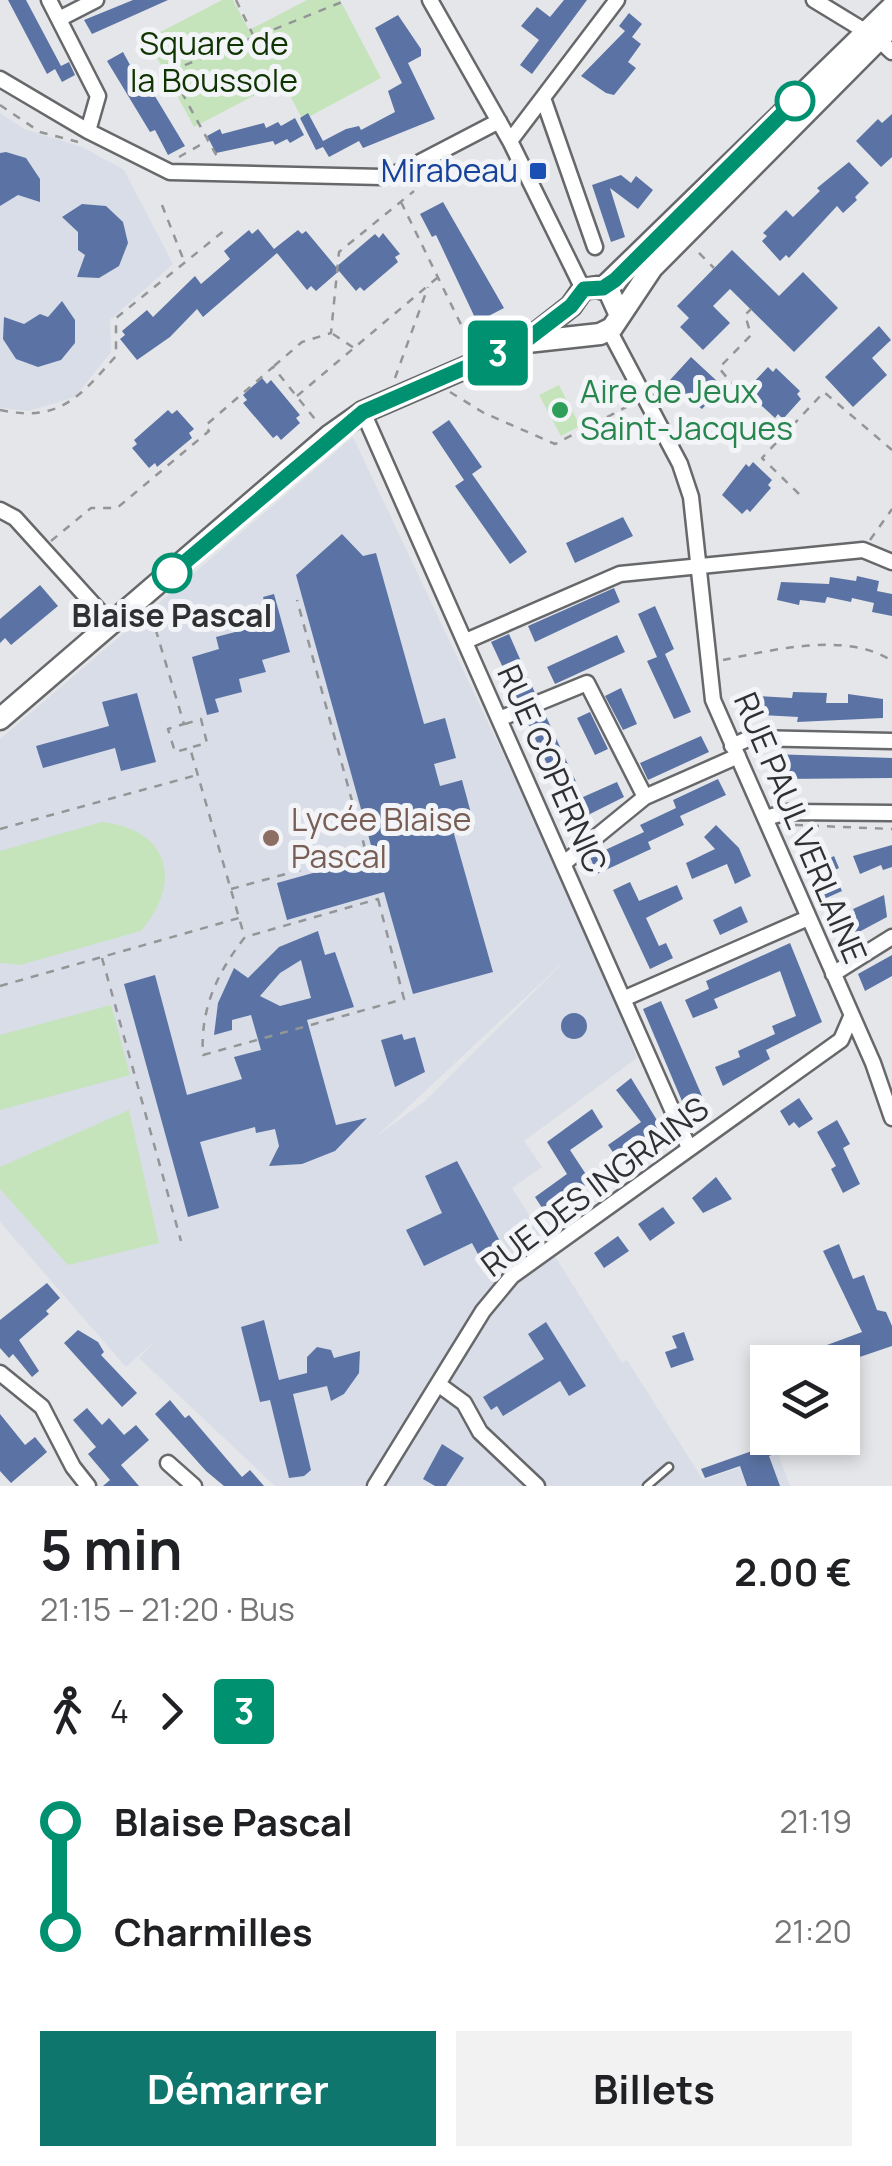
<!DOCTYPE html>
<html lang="fr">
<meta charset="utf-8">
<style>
:root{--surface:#fff;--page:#f2f2f2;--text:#202124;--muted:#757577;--accent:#0f766e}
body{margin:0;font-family:Manrope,sans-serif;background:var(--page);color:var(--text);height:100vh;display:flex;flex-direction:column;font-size:38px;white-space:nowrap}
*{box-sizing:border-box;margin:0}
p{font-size:32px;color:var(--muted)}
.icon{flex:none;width:55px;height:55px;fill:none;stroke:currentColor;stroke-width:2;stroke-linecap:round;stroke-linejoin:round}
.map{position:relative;height:1486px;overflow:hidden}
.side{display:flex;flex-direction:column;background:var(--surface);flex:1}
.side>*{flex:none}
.badge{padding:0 20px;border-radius:8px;font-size:35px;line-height:65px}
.tools{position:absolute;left:750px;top:1345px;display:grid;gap:20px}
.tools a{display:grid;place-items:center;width:110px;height:110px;border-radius:0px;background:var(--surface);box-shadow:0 5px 15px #0003;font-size:50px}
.map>.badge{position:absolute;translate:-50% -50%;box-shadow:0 0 0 5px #fff}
.legs{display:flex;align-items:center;gap:15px;height:110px;padding:0 40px;font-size:32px}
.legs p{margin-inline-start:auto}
.head{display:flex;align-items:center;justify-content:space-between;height:170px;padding:0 40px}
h1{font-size:55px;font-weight:700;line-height:75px}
.button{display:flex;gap:20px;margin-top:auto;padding:20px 40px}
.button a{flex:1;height:115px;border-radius:0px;background:var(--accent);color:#fff;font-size:40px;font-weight:700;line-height:115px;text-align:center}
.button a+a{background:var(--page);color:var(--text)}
ul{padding:0 40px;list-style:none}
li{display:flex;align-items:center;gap:35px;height:110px;font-size:38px}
li i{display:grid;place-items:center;width:15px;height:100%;margin:0 12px;background:currentColor}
li i::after{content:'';width:25px;height:25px;margin:-12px;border:8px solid;border-radius:50%;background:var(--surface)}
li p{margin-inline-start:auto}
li:first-child i{background:linear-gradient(#0000 50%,currentColor 0)}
li:last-child i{background:linear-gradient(currentColor 50%,#0000 0)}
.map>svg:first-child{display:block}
</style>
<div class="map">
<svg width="892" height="1486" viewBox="0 0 892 1486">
<rect width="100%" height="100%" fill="#e5e6e9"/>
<path fill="#d8dde7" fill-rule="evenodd" d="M0,113L24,129L82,147L124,170L173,264L110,320L111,352L75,397L29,411L0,408Z
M353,437L590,938L637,1058L524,1141L542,1167L512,1188L622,1363L627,1360L703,1480L778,1454L790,1486H275L139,1358L155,1341L126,1367L0,1222V739ZM560,966L425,1101L377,1136L559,966Z"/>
<path fill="#c5e4bc" d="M222,0H233L249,30L307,0H340L381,78L303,120L282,81L194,127L147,39Z
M559,385L580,426L561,436L539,395Z
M102,822C168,829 184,881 141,931L20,965L0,963V851Z
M111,1005L130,1075L0,1110V1035Z
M129,1110L159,1243L68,1265L0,1189V1167Z"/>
<path fill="#5b73a4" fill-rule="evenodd" d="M8,0H26L61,66L69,62L75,75L62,82L55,69L47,74Z
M133,0H168L92,34L84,20Z
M564,0H587L532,74L520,65L539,40L521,26L537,7L550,17Z
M629,13L642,24L632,37L641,44L628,62L636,68L614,95L606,93L581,76L625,31L619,26Z
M398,15L421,49V56L408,63L435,119L363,148L359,141L329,157L323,147L316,150L300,118L308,113L323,141L346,129L359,126L361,130L395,112L388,91L402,83L375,28Z
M123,52L136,76L141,73L185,146L168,155L155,130L150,132L107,61Z
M892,114V157L881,167L856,141L878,119L882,123Z
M295,118L304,135L290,143L287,139L275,145L273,141L216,153L207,136L220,129L222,134L264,123L266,128L278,122L281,126Z
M6,152L26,158L40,179V202L18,195L0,206V153Z
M849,162L869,183L855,197L857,200L843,213L837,206L789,258L786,255L780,261L762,241L767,236L763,233L786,210L793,217L820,191L817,188Z
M621,175L631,183L636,176L653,190L638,209L610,188L625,237L611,242L592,185Z
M443,202L504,308L477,322L436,235L432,237L420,214Z
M82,204L106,206L123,222L128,243L119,266L99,278L77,277L85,255L78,250V232L62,217Z
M258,229L274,249L298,230L302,234L306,231L336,267L375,234L379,238L383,233L400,254L395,257L398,262L364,291L360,287L356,291L339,271L316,291L311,286L307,290L277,253L203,317L197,309L170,337L137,360L120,339L125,335L122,331L147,310L153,317L195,276L201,284L230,259L224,251L249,230L252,234Z
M732,250L779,296L803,272L838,308L794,352L730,289L713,306L730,323L703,350L680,327L689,318L677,306Z
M62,301L75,320V343L61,360L38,367L16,359L3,339L4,317L24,324L40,314L48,317Z
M879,326L891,340L872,358L887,375L853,407L825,377Z
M691,357L718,382L715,385L720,390L702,409L697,405L694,408L670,380Z
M768,367L773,372L776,368L800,391L797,394L801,399L783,419L778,414L775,418L751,396L749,387Z
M262,378L267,384L271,380L300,415L296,418L300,423L281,440L277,435L273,438L243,403L247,400L243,395Z
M168,410L172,414L177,410L194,429L189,433L192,438L157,467L155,463L149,468L132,448L137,444L134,440Z
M449,420L482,467L472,474L527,552L510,564L455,486L464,480L432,432Z
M753,462L772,480L768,485L771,488L750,512L747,509L742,514L722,495L746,464L749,467Z
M623,517L633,536L575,563L566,543Z
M342,534L363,556L376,553L424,724L445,718L456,758L434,764L440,786L462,780L475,828L454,834L493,972L413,994L384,892L287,920L277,883L374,856L296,575Z
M857,576L879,581L877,591L892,594V616L872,612L874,603L852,598L851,602L827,597L825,603L800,600L799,605L777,600L781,582L829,584L830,577L856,581Z
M40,585L58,606L11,645L5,638L0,643V619Z
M614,588L620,602L535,642L528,626Z
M274,594L290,652L262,660L266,672L239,679L242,692L215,699L219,712L207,715L192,657L219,649L216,637L243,630L239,618L267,611L263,597Z
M655,606L674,649L665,654L691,712L674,719L647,661L657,657L638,614Z
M509,634L535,693L518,700L491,642Z
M617,635L625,652L555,684L547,667Z
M621,688L637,724L623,730L605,696Z
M793,692L827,693L826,703H848V694L883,699V718L797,722L798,717L742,714V695L792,698Z
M137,693L156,762L121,771L115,748L43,768L36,746L109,726L102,702Z
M544,712L583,797L617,782L624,797L574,822L526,719Z
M590,712L608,749L595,755L577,718Z
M701,736L709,752L648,780L640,763Z
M770,754L892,758V778L783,779V773L769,775Z
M718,779L726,795L680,816L684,825L648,842L651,849L597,874L590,857L644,832L640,825L676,808L673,800Z
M716,825L739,848L751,876L735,884L727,864L692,879L686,863L715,849L704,837Z
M819,839L828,859L834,856L839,868L833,871L842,891L824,899L801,847Z
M892,845V867L883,870L881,865L860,874L853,856Z
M630,882L639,901L677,885L683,899L646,918L659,946L666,943L673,958L650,969L613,890Z
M884,895L887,917L842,941L834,923L855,913L853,909Z
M741,906L748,922L720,935L713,920Z
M318,931L325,955L335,952L354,1007L307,1020L336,1125L367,1118L335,1151L302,1164L269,1166L279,1146L275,1129L256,1133L255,1127L200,1142L219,1208L188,1217L124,984L155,975L187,1095L242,1079L234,1057L261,1050L251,1015L232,1020V1030L214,1035L218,1003L234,968L248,978L279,947ZM301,960L311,998L280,1006L260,996L280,973Z
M790,943L822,1022L766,1050L770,1059L723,1086L715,1067L740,1057L738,1051L775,1034L772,1026L796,1016L780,971L714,999L718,1008L693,1018L685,1000L709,989L706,981Z
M892,955V976L865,991L858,974Z
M661,1001L706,1105L687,1113L643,1009Z
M561 1026a13 13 0 1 1 26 0a13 13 0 1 1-26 0Z
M402,1034L404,1040L415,1037L425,1072L395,1087L381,1040Z
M631,1078L663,1130L619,1161L608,1145L641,1122L616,1090Z
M799,1098L813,1119L799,1128L794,1122L789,1126L780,1111Z
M592,1109L603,1127L570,1150L591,1182L546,1214L535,1197L567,1174L547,1142Z
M837,1120L850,1144L843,1148L860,1184L843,1193L831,1169L836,1166L817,1132Z
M457,1161L502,1245L479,1256L472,1243L424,1266L406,1230L442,1213L425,1176Z
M716,1177L732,1199L703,1213L692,1198Z
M663,1207L675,1223L650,1241L638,1224Z
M618,1236L629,1251L604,1268L594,1253Z
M839,1244L853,1279L864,1275L877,1310L886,1312L892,1326V1346L845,1362H833L827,1345L862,1332L823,1251Z
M47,1283L60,1298L46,1311L49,1314L19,1340L39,1371L32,1377L13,1354L9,1358L0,1348V1320Z
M264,1320L279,1380L307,1373V1357L317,1347L331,1350L334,1358L360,1351L359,1373L344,1394L331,1401L327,1386L293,1394L311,1470L304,1476L289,1478L270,1400L260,1402L241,1327Z
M546,1322L586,1386L569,1396L560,1381L503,1416L497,1406L491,1410L483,1397L544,1359L528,1334Z
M78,1330L98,1342L104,1352L101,1355L137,1393L122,1407L64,1343Z
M684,1332L694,1360L671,1368L665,1352L677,1348L672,1336Z
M170,1400L185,1418L189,1415L242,1477L250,1470L264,1486H224L206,1471L155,1414Z
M87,1408L102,1425L109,1418L124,1435L136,1425L149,1440L121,1465L139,1486H103L110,1480L88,1454L96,1447L73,1420Z
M0,1414L25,1445L35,1437L47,1452L11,1483L0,1471Z
M789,1438L816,1439L769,1456L780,1486H747L740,1466L705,1478L701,1469Z
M442,1444L464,1458L446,1486H435L423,1479Z"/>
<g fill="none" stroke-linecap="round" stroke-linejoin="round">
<g stroke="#66686a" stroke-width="11">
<path id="lane" d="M647,1486L669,1467"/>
</g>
<g stroke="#66686a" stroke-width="19">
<path id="street" d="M49,0L98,96L88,131L170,172L382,177L403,171L499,121
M430,0L510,141L583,289
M814,0L878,39L892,52
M59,19L96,0
M0,79L88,131
M543,98L595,247
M510,141L617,0
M609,330L680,464L691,497L713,700L873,1063L892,1118
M363,412L689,1148
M0,510L15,518L112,625
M466,641L620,574L863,550L892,562
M499,719L587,683L645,797
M732,746L750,738L892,741
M765,818L788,812L892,813
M563,864L645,797L738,756
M833,974L892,937
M623,999L808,918
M0,1373L42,1407L73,1467L88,1486
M438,1384L464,1403L480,1432L537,1486
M168,1463L194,1486
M375,1486L483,1311L512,1276L841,1040L851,1017"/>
</g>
<g stroke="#66686a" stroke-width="25">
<path id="secondary" d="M603,288L892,7
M527,342L600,334L612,328L652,268L892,26
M0,719L329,436L363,412L525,342L571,306L583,289L597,287L609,291L619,313"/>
</g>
<path stroke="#949597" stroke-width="2.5" stroke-dasharray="8 8" stroke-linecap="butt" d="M236,0L255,39
M166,64L219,160
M170,71L347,0
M0,105L40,132L78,142
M179,157L207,141
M401,202L472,347
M162,205L184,261
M699,253L714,268
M333,334L354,348
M274,366L302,342L331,333L339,252L414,191
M395,378L428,287
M450,392L484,413L555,444L634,403
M297,396L437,278
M735,406L733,385L719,368L751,335L745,315L751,309
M0,410C60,423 80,396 116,356V318L225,230
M799,494L762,458L824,392L892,450
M870,540L892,509
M51,541L91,508H117L209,431L205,426L273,367L319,424
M151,614L184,724L168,729L175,752L190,748L244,935
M723,660C773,650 847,631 892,661
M185,724L201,719L207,743L192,747
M795,825L892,829
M0,829L197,775
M231,889L366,852L297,600
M378,899L404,999L203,1055C200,1009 217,973 245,937Z
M102,958L181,1241
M0,986L239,918"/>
<use href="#lane" stroke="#fff" stroke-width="6"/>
<use href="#street" stroke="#fff" stroke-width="14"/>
<use href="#secondary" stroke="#fff" stroke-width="20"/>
</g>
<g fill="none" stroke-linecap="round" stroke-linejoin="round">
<g stroke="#fff" stroke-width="22">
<path id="line-1" d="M172,573L363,412L524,342L571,306L584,289L603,288L615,280L795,101"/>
</g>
<use href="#line-1" stroke="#009270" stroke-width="15"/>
</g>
<g fill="#fff" stroke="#009270" stroke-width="5">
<circle cx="795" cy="101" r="18"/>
<circle cx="172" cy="573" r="18"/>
</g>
<rect fill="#1a4fb4" stroke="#f2f4f7" stroke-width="4" x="528" y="161" width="20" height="20" rx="5"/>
<circle fill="#2e9e5b" stroke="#f2f4f7" stroke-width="4" cx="560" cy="410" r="10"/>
<circle fill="#8d6e63" stroke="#f2f4f7" stroke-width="4" cx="271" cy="838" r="10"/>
<g text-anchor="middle" stroke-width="10" stroke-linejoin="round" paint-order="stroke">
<g font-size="32" fill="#103401" stroke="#f2f4f7">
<text x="214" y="55">Square de<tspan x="214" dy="37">la Boussole</tspan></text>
</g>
<g font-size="32" fill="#164399" stroke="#f2f4f7" text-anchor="end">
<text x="518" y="182">Mirabeau</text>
</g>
<g font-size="32" fill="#27864d" stroke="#f2f4f7" text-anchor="start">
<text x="580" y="403">Aire de Jeux<tspan x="580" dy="37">Saint-Jacques</tspan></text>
</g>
<g font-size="32" font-weight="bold" fill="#2f3031" stroke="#f2f4f7">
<text x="172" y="627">Blaise Pascal</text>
</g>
<g font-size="32" fill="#2f3031" stroke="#f2f4f7">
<text transform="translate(552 769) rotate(66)" y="11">RUE COPERNIC</text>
<text transform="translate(800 828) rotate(67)" y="11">RUE PAUL VERLAINE</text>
<text transform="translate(595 1187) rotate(-37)" y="11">RUE DES INGRAINS</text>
</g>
<g font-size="32" fill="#785e54" stroke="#f2f4f7" text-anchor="start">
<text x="291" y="831">Lycée Blaise<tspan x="291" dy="37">Pascal</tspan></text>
</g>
</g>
</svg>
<div class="tools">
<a><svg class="icon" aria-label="layers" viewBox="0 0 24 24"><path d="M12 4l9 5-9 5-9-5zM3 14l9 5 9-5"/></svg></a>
</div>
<b class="badge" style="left:498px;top:353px;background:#009270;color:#fff">3</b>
</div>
<section class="side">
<div class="head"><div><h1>5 min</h1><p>21:15 – 21:20 · Bus</p></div><b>2.00 €</b></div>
<div class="legs"><svg class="icon" aria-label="walk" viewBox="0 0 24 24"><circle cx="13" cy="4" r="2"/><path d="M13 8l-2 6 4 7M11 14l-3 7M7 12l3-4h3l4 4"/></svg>4<svg class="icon" aria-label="forward" viewBox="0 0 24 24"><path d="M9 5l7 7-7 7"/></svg><b class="badge" style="background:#009270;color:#fff">3</b></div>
<ul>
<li><i style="color:#009270"></i><b>Blaise Pascal</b><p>21:19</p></li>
<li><i style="color:#009270"></i><b>Charmilles</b><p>21:20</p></li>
</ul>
<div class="button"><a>Démarrer</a><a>Billets</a></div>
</section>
